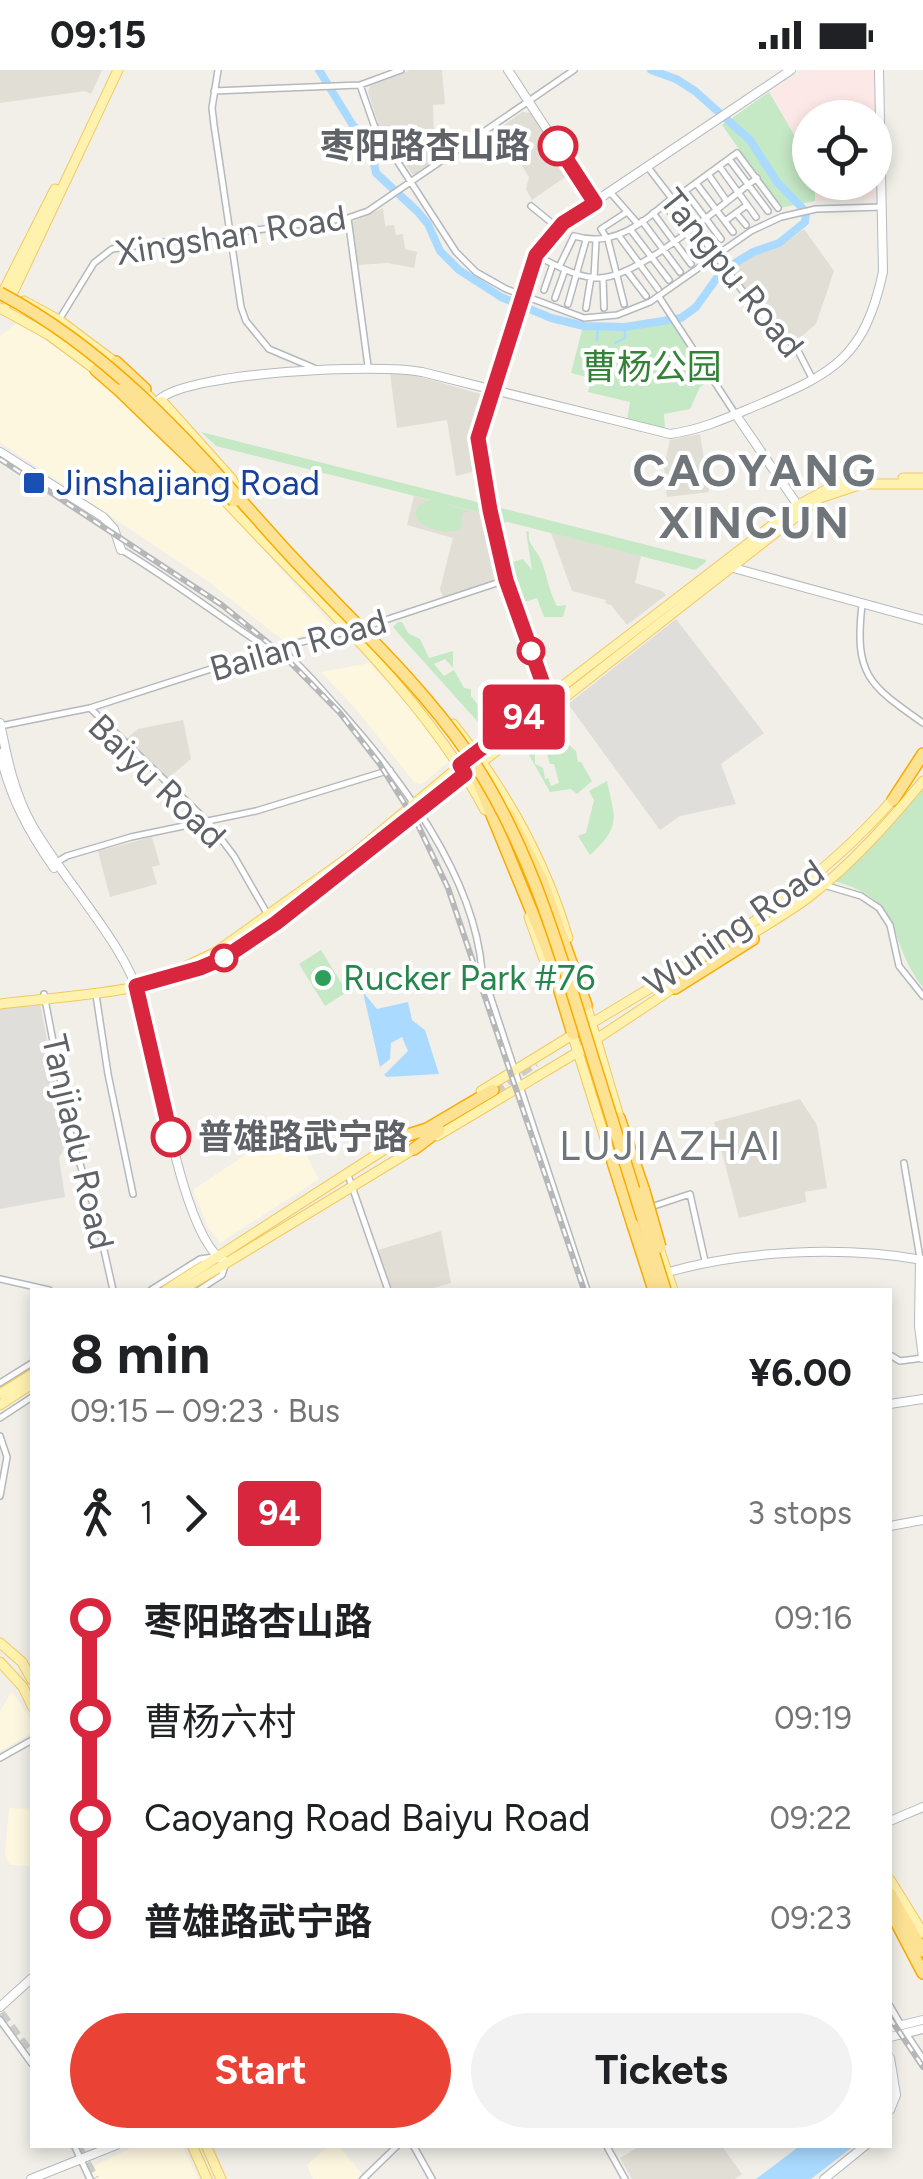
<!DOCTYPE html>
<meta charset="utf-8">
<style>
:root{--surface:#fff;--page:#f2f2f2;--text:#202124;--muted:#757577;--accent:#ea4335}
body{margin:0;font-family:Figtree,"Noto Sans SC",sans-serif;background:var(--page);color:var(--text);height:100vh;display:flex;flex-direction:column;font-size:38px;white-space:nowrap}
*{box-sizing:border-box;margin:0}
p{font-size:32px;color:var(--muted)}
.icon{flex:none;width:55px;height:55px;fill:none;stroke:currentColor;stroke-width:2;stroke-linecap:round;stroke-linejoin:round}
.map{position:relative;flex:1;overflow:hidden}
.drawer{position:absolute;left:30px;top:1218px;width:862px;height:860px;display:flex;flex-direction:column;background:var(--surface);border-radius:0px;box-shadow:0 5px 15px #0003}
.drawer>*{flex:none}
.badge{padding:0 20px;border-radius:8px;font-size:35px;line-height:65px}
.fabs{position:absolute;left:792px;top:30px;display:grid;gap:20px}
.fabs a{display:grid;place-items:center;width:100px;height:100px;border-radius:50%;background:var(--surface);box-shadow:0 5px 15px #0003;font-size:50px}
.map>.badge{position:absolute;translate:-50% -50%;box-shadow:0 0 0 5px #fff}
.legs{display:flex;align-items:center;gap:15px;height:110px;padding:0 40px;font-size:32px}
.legs p{margin-inline-start:auto}
.headline{display:flex;align-items:center;justify-content:space-between;height:170px;padding:0 40px}
h1{font-size:55px;font-weight:700;line-height:75px}
.cta{display:flex;gap:20px;margin-top:auto;padding:20px 40px}
.cta a{flex:1;height:115px;border-radius:60px;background:var(--accent);color:#fff;font-size:40px;font-weight:700;line-height:115px;text-align:center}
.cta a+a{background:var(--page);color:var(--text)}
ul{padding:0 40px;list-style:none}
li{display:flex;align-items:center;gap:35px;height:100px;font-size:38px}
li i{display:grid;place-items:center;width:15px;height:100%;margin:0 12px;background:currentColor}
li i::after{content:'';width:25px;height:25px;margin:-12px;border:8px solid;border-radius:50%;background:var(--surface)}
li p{margin-inline-start:auto}
li:first-child i{background:linear-gradient(#0000 50%,currentColor 0)}
li:last-child i{background:linear-gradient(currentColor 50%,#0000 0)}
.status{display:flex;justify-content:space-between;align-items:center;height:70px;padding:0 50px;background:var(--surface);direction:ltr}
.status svg{height:28px;fill:currentColor}
.map>svg:first-child{display:block}
</style>
<div class="status"><b>09:15</b><svg viewBox="0 0 49 12"><path d="M0 12V9h3v3zM5 12V6h3v6zM10 12V3h3v9zM15 12V0h3v12zM26 1h20v11H26zM47 4h2v5h-2z"/></svg></div>
<div class="map">
<svg width="923" height="2109" viewBox="0 0 923 2109">
<rect width="100%" height="100%" fill="#f1efe8"/>
<path fill="#fef7e0" d="M18,252L106,311L141,344L334,558L284,571L205,509L0,372V266Z
M370,593L431,662L451,690L422,714L415,713L356,639L321,602Z
M290,1055L319,1109L220,1173L208,1157L193,1120Z
M12,1621L29,1647L32,1663L0,1681V1641Z
M9,1738L32,1739V1796L10,1795L5,1785Z
M137,2075H182L198,2109H95L92,2102L96,2095Z
M329,2075H338L362,2104L357,2109H313L307,2095Z"/>
<path fill="#e0deda" d="M676,549L764,663L721,694L736,734L680,746L660,760L568,634Z
M40,933L67,1072L59,1088L65,1127L0,1139V939Z"/>
<path fill="#e1ded6" d="M0,0H102L91,24L85,21L0,33Z
M410,0H442L445,34L433,35L435,94L417,106L412,104L378,53L368,22L370,16Z
M522,42L531,43L571,103L532,130L526,119L529,107L499,59Z
M383,138L385,156L394,155L396,165L403,164L405,179L417,182L414,198L388,193L357,195L352,152Z
M804,159L834,201L816,254L796,271L767,247L730,199L747,188L780,176Z
M390,303L414,305L484,325L472,369L477,401L456,406L447,350L397,358Z
M700,364L709,422L667,427L664,397L670,370Z
M414,426L484,443L499,509L443,527L440,519L453,468L407,455Z
M551,463L641,486L635,513L662,521L666,525L627,555L611,535L605,533L606,530L572,521Z
M183,650L191,689L166,710L125,670L138,659Z
M152,767L160,795L152,797L157,814L110,827L98,781Z
M800,1029L817,1055L827,1118L805,1122L806,1132L739,1148L714,1052Z
M441,1161L451,1213L427,1220H392L378,1180Z
M642,2075H721L742,2104L735,2109H632L620,2088Z"/>
<path fill="#fce8e6" d="M804,0H875L877,122L874,128L815,131V113L875,112V48H810V85H807L769,22Z"/>
<path fill="#c5e8c5" d="M769,22L806,85H810V112L815,113V131L780,138L722,55Z
M672,253L709,311L700,317L690,339L664,344L665,360L627,350L630,332L588,322L591,308L571,303L582,260Z
M201,362L481,433L484,443L442,433L468,441L462,444L461,458C449,466 426,459 417,449C413,435 423,433 431,430L216,376Z
M497,437L706,490V492L695,500L508,452L499,453Z
M526,461L529,462C527,475 536,478 541,490C547,505 549,522 557,536L566,535L563,547H544L537,528L522,533L509,493L523,489L532,500Z
M398,552H402L408,563L420,569L429,588L453,581V598L445,589L434,594L444,606L454,600L464,618L471,619V626L485,644L484,649L478,652L398,563L393,557Z
M561,653L565,665L569,664V675L576,681L578,692H581L592,711L577,724L571,719L550,722L528,683L535,677V694L543,698L545,709L548,708L551,716L559,713L554,694H550L546,680L538,675L552,665Z
M607,711C614,746 623,756 590,785L578,766L586,763L594,730L589,721Z
M923,715V917C884,868 909,832 834,811Z
M321,880L347,922L325,936L299,894Z"/>
<path fill="#aadaff" d="M363,922L377,939L408,932L412,950L425,960L439,1004L387,1007L384,1005L408,981L402,967L391,973L390,989L380,997Z
M801,2075H855L811,2109H756Z"/>
<g fill="none" stroke-linecap="round" stroke-linejoin="round">
<path stroke="#aadaff" stroke-width="2.5" d="M597,270L598,257
M615,273L625,268V257"/>
<path stroke="#aadaff" stroke-width="8" d="M319,0L352,54L369,71L376,103L417,141L428,154L440,181L459,200L501,227L551,248L584,256L625,257L681,248L696,237L722,201L753,182L779,173L805,152L806,142L777,112L750,70L732,54L695,21L676,9L651,0"/>
<path stroke="#ccccc8" stroke-width="11" stroke-dasharray="11 5.5" stroke-linecap="butt" d="M493,1020L535,992
M0,1944L32,1987
M78,2079L94,2109"/>
<g stroke="#b5b8bc" stroke-width="8">
<path id="street" d="M218,0L212,38L214,55L241,237L246,251L269,279L314,298
M360,15L374,55L456,182L476,202L506,219L584,248L617,245L650,232L751,161L781,147L816,139L882,137
M214,21L360,15L401,0
M729,89L768,141
M647,96L758,241L796,277L813,310
M719,96L756,147
M708,104L726,130
M696,113L733,162
M610,122L638,154
M665,135L702,185
M531,136L558,158
M653,143L691,194
M736,143L746,155
M348,148L368,296
M642,151L680,202
M725,151L747,135
M630,159L669,210
M619,166L658,219
M721,169L685,121L737,83L778,138
M547,191C563,199 581,208 599,208C641,207 722,134 757,108
M559,197L574,166C614,178 642,153 672,128
M627,201L646,226
M594,208L596,171
M603,208L604,238
M544,220L553,194
M659,227L736,345
M555,228L565,200
M568,234L586,170
M624,234L608,170L601,159L627,142
M586,238L591,207
M59,250L94,193L112,179L348,148L368,141L574,0
M122,480C168,508 211,540 255,570C264,576 275,575 283,581C303,597 319,617 336,636C399,706 474,804 482,901L587,1220
M862,535C854,605 869,615 923,653
M361,558L506,510
M90,638L279,577L350,561
M0,656L90,638L209,753L234,786L268,845
M55,793L67,786L131,767L256,741L390,700
M824,815L861,826L879,838L890,855L899,896L923,926
M44,924L71,1066L96,1144L113,1220
M96,925L108,1004L133,1124
M904,1093L920,1188
M348,1105L388,1220
M651,1137L690,1124L705,1191
M0,1209L49,1220
M151,1220L200,1189L214,1187
M199,1220L222,1205L225,1196
M890,1285L900,1291L923,1288
M0,1313L32,1293
M0,1348L32,1327
M0,1366L7,1387L0,1426
M0,1688L32,1670
M890,1936L901,1955
M0,1950L32,1994
M907,1965L923,1989
M74,2075L90,2109
M413,2075L432,2109
M606,2075L625,2109
M363,2109L398,2075"/>
</g>
<g stroke="#b6babf" stroke-width="10">
<path id="secondary" d="M508,0L595,133
M160,329C191,302 378,293 422,302L670,364C701,360 729,347 758,335C833,303 864,289 883,202L879,0
M736,345L801,440
M0,382L103,447L114,459L121,480
M730,497L923,550
M551,637L506,510L487,426L478,368L527,204L543,174L563,153L791,0
M0,653C7,688 14,723 32,755C62,808 124,873 140,928C155,978 181,1173 226,1192
M0,683C10,727 28,761 54,798
M920,1190L919,1256L923,1288
M665,1203C743,1180 843,1176 923,1190
M890,1334L923,1329
M890,1456L923,1450
M890,1751L923,1737
M0,1937L32,1908
M890,1958L923,1950
M890,1967L923,1959
M890,1988L896,2025L890,2040
M31,2109L116,2075
M824,2109L866,2075"/>
</g>
<g stroke="#f2c960" stroke-width="11">
<path id="primary" d="M1,226L55,119
M24,231L59,250L119,295
M8,233L118,0
M0,238L49,265L100,303
M140,317L164,342
M162,331L232,409L237,420
M903,408H923
M216,421C308,522 421,620 485,740
M453,654C504,717 545,790 568,868
M474,684L797,436L838,413L853,410
M529,847L552,912
M744,869C766,855 789,842 809,827C852,794 889,752 923,711
M184,897L216,882L356,782L462,694
M585,931L620,1050
M0,934C71,925 162,923 225,887C242,877 259,864 276,853L820,428L862,414H923
M587,956C697,890 810,826 894,728
M571,960L614,1097
M595,970L678,915
M481,1021L574,964
M437,1066L583,979
M658,1175L673,1220
M166,1220L407,1065
M182,1220L419,1076
M0,1324L32,1304
M0,1335L32,1314
M0,1573L22,1592L32,1610
M0,1592L23,1617L32,1636
M890,1810L923,1863
M192,2075L207,2109
M206,2075L221,2109"/>
</g>
<g stroke="#f9ab00" stroke-width="14">
<path id="highway" d="M116,292L145,319
M96,300L119,320
M478,711L548,881L573,964
M893,730L923,684
M509,745L542,810L586,935
M675,918L753,869
M619,1048L644,1121
M405,1066L427,1059L493,1020
M414,1079L439,1060
M613,1092L633,1155
M890,1824L923,1881
M890,1840L923,1903"/>
</g>
<use href="#street" stroke="#fff" stroke-width="5"/>
<use href="#secondary" stroke="#fff" stroke-width="8"/>
<use href="#primary" stroke="#fff2af" stroke-width="9"/>
<use href="#highway" stroke="#fde293" stroke-width="11"/>
<g stroke="#b6b7b8" stroke-width="6">
<path id="rail" d="M0,389L222,535L283,585L340,643L379,693L418,755L448,818L584,1220
M890,1948L923,1997"/>
</g>
<use href="#rail" stroke="#fff" stroke-width="2.5" stroke-dasharray="8" stroke-linecap="butt"/>
<g stroke="#f9ab00" stroke-width="14" stroke-linecap="butt">
<path id="highway-bridge" d="M0,223C110,281 188,371 270,463C334,536 411,601 467,682C525,767 554,863 584,960C611,1046 638,1133 665,1220
M119,320L234,431
M644,1121L660,1177
M633,1155L654,1220"/>
</g>
<use href="#highway-bridge" stroke="#fde293" stroke-width="11"/>
</g>
<g fill="none" stroke-linecap="round" stroke-linejoin="round">
<g stroke="#fff" stroke-width="22">
<path id="line-1" d="M171,1067L136,916L200,898L224,888L276,853L465,704L460,695L548,628L506,510L490,440L478,368L536,185L563,153L595,133L558,76"/>
</g>
<use href="#line-1" stroke="#d7263d" stroke-width="15"/>
</g>
<g fill="#fff" stroke="#d7263d" stroke-width="5">
<circle cx="558" cy="76" r="18"/>
<circle cx="531" cy="581" r="12"/>
<circle cx="224" cy="888" r="12"/>
<circle cx="171" cy="1067" r="18"/>
</g>
<rect fill="#1a4fb4" stroke="#fff" stroke-width="4" x="22" y="401" width="24" height="24" rx="5"/>
<circle fill="#2e9e5b" stroke="#fff" stroke-width="4" cx="323" cy="908" r="10"/>
<g text-anchor="middle" stroke-width="8" stroke-linejoin="round" paint-order="stroke">
<g font-size="35" font-weight="bold" fill="#5f6368" stroke="#fff" text-anchor="end">
<text x="530" y="88">枣阳路杏山路</text>
<text x="198" y="1079" text-anchor="start">普雄路武宁路</text>
</g>
<g font-size="35" fill="#5f6368" stroke="#fff">
<text transform="translate(231 165) rotate(-9)" y="12">Xingshan Road</text>
<text transform="translate(732 203) rotate(51)" y="12">Tangpu Road</text>
<text transform="translate(298 575) rotate(-16)" y="12">Bailan Road</text>
<text transform="translate(157 711) rotate(44)" y="12">Baiyu Road</text>
<text transform="translate(734 858) rotate(-35)" y="12">Wuning Road</text>
<text transform="translate(78 1072) rotate(77)" y="12">Tanjiadu Road</text>
</g>
<g font-size="35" fill="#348238" stroke="#fff">
<text x="652" y="309">曹杨公园</text>
</g>
<g font-size="35" fill="#164399" stroke="#fff" text-anchor="start">
<text x="56" y="425">Jinshajiang Road</text>
</g>
<g font-size="35" fill="#27864d" stroke="#fff" text-anchor="start">
<text x="343" y="920">Rucker Park #76</text>
</g>
<g font-size="40" letter-spacing="2.5" fill="#70757a" stroke="#fff">
<text x="671" y="1090">LUJIAZHAI</text>
</g>
<g font-size="45" font-weight="bold" letter-spacing="2.5" fill="#70757a" stroke="#fff">
<text x="755" y="416">CAOYANG<tspan x="755" dy="52">XINCUN</tspan></text>
</g>
</g>
</svg>
<div class="fabs">
<a><svg class="icon" aria-label="locate" viewBox="0 0 24 24"><circle cx="12" cy="12" r="6"/><path d="M12 2v4M12 18v4M2 12h4M18 12h4"/></svg></a>
</div>
<b class="badge" style="left:524px;top:647px;background:#d7263d;color:#fff">94</b>
<section class="drawer">
<div class="headline"><div><h1>8 min</h1><p>09:15 – 09:23 · Bus</p></div><b>¥6.00</b></div>
<div class="legs"><svg class="icon" aria-label="walk" viewBox="0 0 24 24"><circle cx="13" cy="4" r="2"/><path d="M13 8l-2 6 4 7M11 14l-3 7M7 12l3-4h3l4 4"/></svg>1<svg class="icon" aria-label="forward" viewBox="0 0 24 24"><path d="M9 5l7 7-7 7"/></svg><b class="badge" style="background:#d7263d;color:#fff">94</b><p>3 stops</p></div>
<ul>
<li><i style="color:#d7263d"></i><b>枣阳路杏山路</b><p>09:16</p></li>
<li><i style="color:#d7263d"></i><span>曹杨六村</span><p>09:19</p></li>
<li><i style="color:#d7263d"></i><span>Caoyang Road Baiyu Road</span><p>09:22</p></li>
<li><i style="color:#d7263d"></i><b>普雄路武宁路</b><p>09:23</p></li>
</ul>
<div class="cta"><a>Start</a><a>Tickets</a></div>
</section>
</div>
